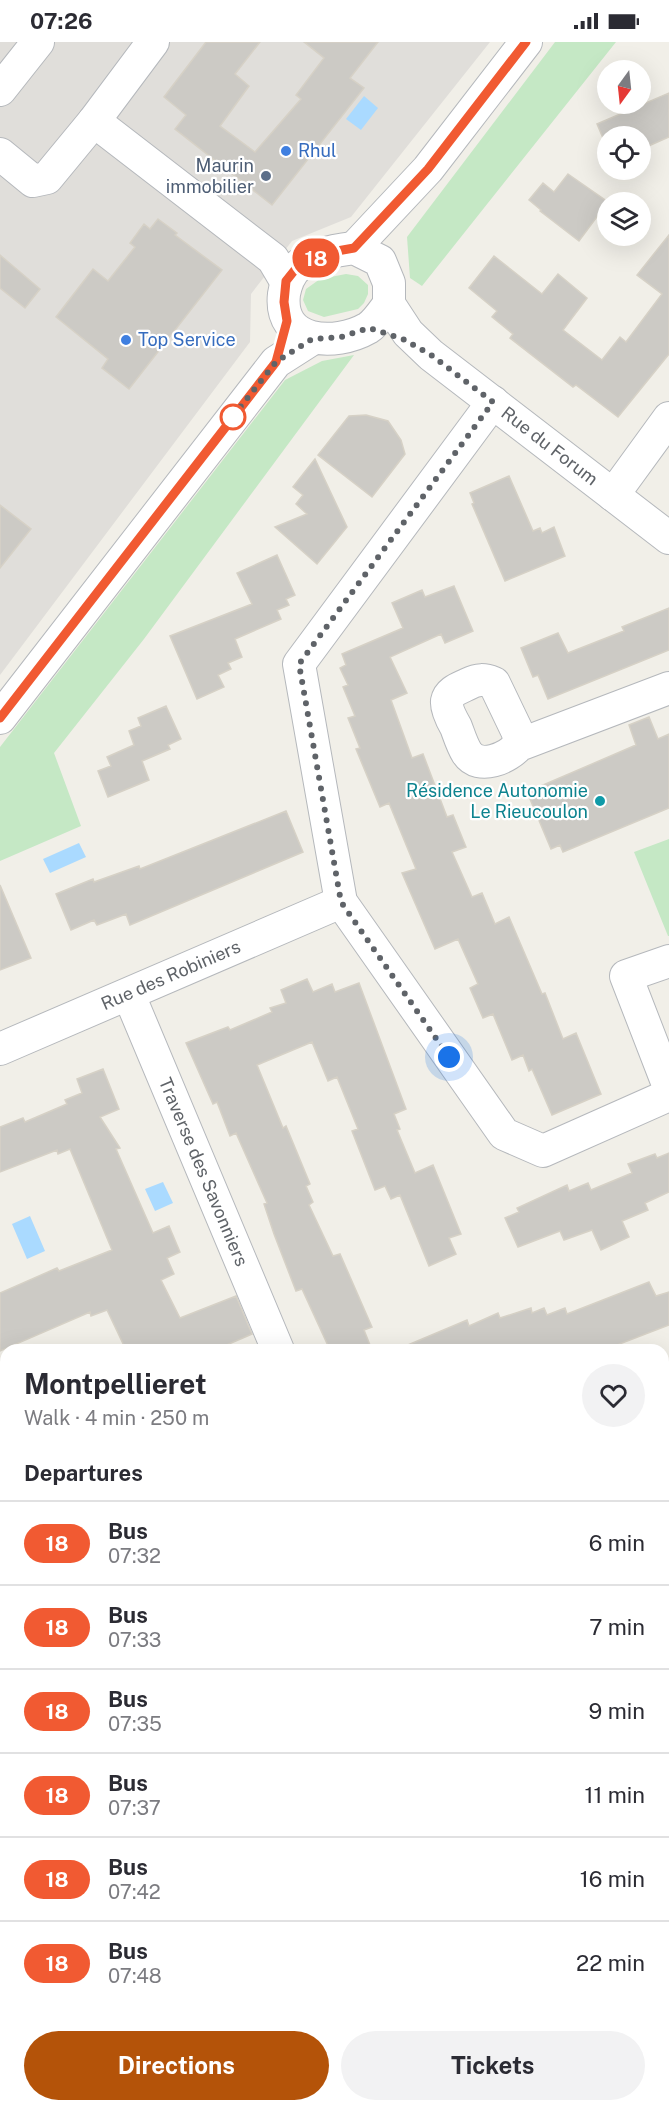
<!DOCTYPE html>
<meta charset="utf-8">
<style>
:root{--surface:#fff;--page:#f2f2f3;--text:#2b2b33;--muted:#7c7c81;--line:#e1e1e2;--accent:#b45309}
body{margin:0;font-family:"Public Sans",sans-serif;background:var(--page);color:var(--text);height:100vh;display:flex;flex-direction:column;font-size:22px;white-space:nowrap}
*{box-sizing:border-box;margin:0}
p{font-size:20px;color:var(--muted)}
.icon{flex:none;width:33px;height:33px;fill:none;stroke:currentColor;stroke-width:2;stroke-linecap:round;stroke-linejoin:round}
.map{position:relative;flex:1;overflow:hidden}
.details{position:absolute;left:0px;top:1302px;width:669px;height:768px;display:flex;flex-direction:column;background:var(--surface);border-radius:18px 18px 0 0;box-shadow:0 6px 24px #0002}
.details>*{flex:none}
.badge{padding:0 12px;border-radius:20px;font-size:21px;line-height:39px}
.needle{width:39px;rotate:195deg}
.controls{position:absolute;left:597px;top:18px;display:grid;gap:12px}
.controls a{display:grid;place-items:center;width:54px;height:54px;border-radius:50%;background:var(--surface);box-shadow:0 6px 24px #0002;font-size:30px}
.you{position:absolute;width:30px;height:30px;margin:-15px;border:4px solid #fff;border-radius:50%;background:#1a73e8;box-shadow:0 0 0 9px #1a73e833}
.map>.badge{position:absolute;translate:-50% -50%;box-shadow:0 0 0 3px #fff}
h2{padding:0 24px;font-size:22px;line-height:54px}
.round{display:grid;place-items:center;flex:none;width:63px;height:63px;border-radius:32px;background:var(--page)}
.summary{display:flex;align-items:center;justify-content:space-between;height:102px;padding:0 24px}
h1{font-size:28px;font-weight:700;line-height:45px}
.button{display:flex;gap:12px;margin-top:auto;padding:12px 24px}
.button a{flex:1;height:69px;border-radius:36px;background:var(--accent);color:#fff;font-size:24px;font-weight:700;line-height:69px;text-align:center}
.button a+a{background:var(--page);color:var(--text)}
ul{padding:0;list-style:none}
li{display:flex;align-items:center;gap:18px;height:84px;padding:0 24px;border-top:2px solid var(--line)}
li div{flex:1}
li b{display:block;font-size:22px}
li em{font-style:normal}
li .badge{min-width:66px;font-weight:700;text-align:center}
.status{display:flex;justify-content:space-between;align-items:center;height:42px;padding:0 30px;background:var(--surface);direction:ltr}
.status svg{height:16px;fill:currentColor}
.map>svg:first-child{display:block}
</style>
<div class="status"><b>07:26</b><svg viewBox="0 0 49 12"><path d="M0 12V9h3v3zM5 12V6h3v6zM10 12V3h3v9zM15 12V0h3v12zM26 1h20v11H26zM47 4h2v5h-2z"/></svg></div>
<div class="map">
<svg width="669" height="2070" viewBox="0 0 669 2070">
<rect width="100%" height="100%" fill="#f1efe8"/>
<path fill="#e0deda" d="M0,0H490L351,175L292,199L251,252L250,300L0,633Z"/>
<path fill="#c5e8c5" d="M555,0H616L422,244L410,236L407,195Z
M346,232L358,234L368,243V252L364,261L358,267L324,275L308,269L303,258L306,247L320,237Z
M354,313L144,597L54,711L81,784L0,819V705L285,338L322,319Z
M669,797V894H668L634,810Z
M6,1944V2014L0,2011V1947Z"/>
<path fill="#aadaff" d="M364,54L378,66L361,88L346,77Z
M79,801L86,815L50,831L43,817Z
M163,1140L173,1161L155,1169L145,1147Z
M30,1174L45,1209L27,1217L12,1182Z"/>
<path fill="#cccac5" stroke="#d6d1c6" stroke-width="1.5" d="M206,0H260L235,32L249,44L220,84L255,110L301,57L296,53L324,16L304,0H378L350,36L364,46L272,163L175,87L186,73L164,55Z
M669,51V95L644,106L647,113L640,116V94H608V108L597,82Z
M568,132L608,160L579,199L540,169L541,168L529,158L543,141L554,150Z
M158,177L177,191L175,193L222,228L129,347L102,326L108,317L56,275L93,227L108,239L135,205L130,201L144,182L150,187Z
M669,193V312L618,375L576,343L573,345L510,296L513,292L492,275L497,269L469,246L494,214L542,252L558,232L587,256L563,288L602,318L620,295L626,300L662,252L637,233Z
M0,213L40,247L25,266L0,246Z
M366,373L388,379L401,398L405,412L372,455L318,413L349,374Z
M315,417L347,485L317,522L275,485L307,472L296,462L303,453L293,445Z
M509,434L533,489L540,486L542,491L554,485L565,514L505,539L472,462L474,461L470,451Z
M0,463L31,487L0,526Z
M277,513L295,553L286,557L289,563L277,568L281,577L235,597L242,615L228,621L231,627L218,633L224,645L197,657L170,594L252,562L237,531Z
M454,544L473,589L445,601L441,592L390,615L407,651L391,658L412,716L423,712L447,775L453,773L466,805L452,810L472,855L482,851L495,882L509,875L542,952L545,951L563,997L576,991L601,1052L552,1073L532,1027L529,1029L523,1013L512,1018L493,972L483,976L470,946L478,942L458,897L435,907L402,831L416,827L389,761L380,765L356,707L360,706L348,676L355,674L343,645L348,643L340,626L346,623L342,612L403,586L392,561L422,548L425,555Z
M669,566V608L548,657L538,633L533,635L521,606L558,591L568,611L624,589L622,585Z
M166,664L181,697L168,703L170,707L142,719L149,738L108,755L98,729L111,724L107,715L134,703L129,689L141,684L138,676Z
M649,675L658,697L669,692V766L563,810L560,803L551,807L527,750L636,703L629,683Z
M286,769L303,810L130,883L126,872L97,883L94,878L71,888L56,852L93,837L94,840L139,824L140,827Z
M0,843L31,916L0,928Z
M307,937L313,950L332,942L335,950L359,941L406,1067L394,1072L400,1087L397,1088L415,1131L433,1123L461,1192L449,1196L456,1212L429,1224L400,1153L391,1157L385,1144L375,1148L352,1089L358,1087L337,1035L328,1039L312,1000L257,1023L283,1086L286,1084L310,1142L306,1144L313,1160L309,1163L333,1214L340,1212L372,1285L364,1288L372,1308H330L302,1247L296,1249L274,1192L264,1162L267,1161L236,1091L230,1094L217,1060L213,1062L186,1001L228,985L230,988L272,970L270,966L286,961L281,948Z
M103,1027L119,1067L100,1075L120,1106L116,1107L153,1191L169,1184L180,1210L167,1216L174,1232L161,1238L180,1276L236,1254L252,1292L215,1308H126L107,1268L91,1274L90,1270L0,1309V1251L57,1226L59,1229L112,1208L70,1107L58,1112L57,1108L0,1130V1085L23,1076L25,1080L67,1062L65,1058L82,1051L77,1037Z
M669,1111V1150L645,1161L648,1168L622,1179L629,1195L601,1208L592,1188L564,1198L560,1189L518,1205L505,1176L519,1170L517,1166L567,1143L569,1149L588,1141L591,1148L632,1131L628,1122L655,1112L657,1116Z
M649,1240L656,1254L669,1250V1283L604,1308H396L467,1278L469,1284L498,1271L500,1276L531,1266L532,1271L544,1266L547,1273L565,1266L567,1272Z"/>
<g fill="none" stroke-linecap="round" stroke-linejoin="round">
<g stroke="#b5b8bc" stroke-width="34">
<g id="minor">
<path d="M0,48L38,0"/>
<path d="M94,79L273,217L286,239"/>
<path d="M0,112L33,139L47,136L94,79L153,0"/>
<path d="M354,206L380,219L389,241V262C383,270 376,281 368,286C335,305 278,302 284,252C286,241 289,232 298,224C311,213 337,208 354,206Z"/>
<path d="M354,206L428,127L526,0"/>
<path id="s1" d="M389,262L408,291L431,313L669,496"/>
<path d="M493,360L299,622L341,860L504,1092L543,1109L669,1053"/>
<path d="M613,453L669,376"/>
<path d="M0,676L276,320L312,297"/>
<path d="M519,703L518,691L494,641C484,637 478,637 468,642C460,646 449,649 447,659C446,667 452,678 456,685C459,693 462,703 467,711C479,729 508,716 519,703L669,646"/>
<path d="M669,919L626,934L669,1045"/>
<path id="s2" d="M129,953L278,1308"/>
<path id="s3" d="M0,1007L341,860"/>
<path d="M663,1340L669,1339"/>
<path d="M0,1375H6"/>
<path d="M0,1669H6"/>
<path d="M663,1760L669,1795"/>
<path d="M663,1988L669,1987"/>
<path d="M663,2037L669,2038"/>
<path d="M357,2064V2070"/>
<path d="M80,2070L103,2064"/>
</g>
</g>
<use href="#minor" stroke="#fff" stroke-width="32"/>
</g>
<g fill="none" stroke-linecap="round" stroke-linejoin="round">
<g stroke="#fff" stroke-width="14">
<path id="line" d="M0,676L276,320L287,279L284,260L286,239L298,224L326,211L354,206L428,127L526,0"/>
</g>
<use href="#line" stroke="#f15a32" stroke-width="9"/>
<path stroke="#5f6368" stroke-width="6" stroke-dasharray="0 10.8" d="M233,375L230,378L276,320L312,297L341,295L369,286L403,297L431,313L493,360L299,622L341,860L449,1015"/>
</g>
<g fill="#3f7fe0" stroke="#fff" stroke-width="2">
<circle cx="286" cy="109" r="6"/>
<circle cx="126" cy="298" r="6"/>
</g>
<circle fill="#5c6f8a" stroke="#fff" stroke-width="2" cx="266" cy="134" r="6"/>
<circle fill="#fff" stroke="#f15a32" stroke-width="3" cx="233" cy="375" r="12"/>
<circle fill="#0f9aa8" stroke="#fff" stroke-width="2" cx="600" cy="759" r="6"/>
<g text-anchor="middle" stroke-width="4.5" stroke-linejoin="round" paint-order="stroke">
<g font-size="18" fill="#366cbe" stroke="#fff" text-anchor="start">
<text x="298" y="115">Rhul</text>
<text x="138" y="304">Top Service</text>
</g>
<g font-size="18" fill="#4e5e75" stroke="#fff" text-anchor="end">
<text x="254" y="130">Maurin<tspan x="254" dy="21">immobilier</tspan></text>
</g>
<g font-size="18" fill="#5f6368" stroke="#fff">
<text dy="6" stroke="none"><textPath href="#s1" startOffset="216">Rue du Forum</textPath></text>
<text dy="6" stroke="none"><textPath href="#s3" startOffset="186">Rue des Robiniers</textPath></text>
<text dy="6" stroke="none"><textPath href="#s2" startOffset="192">Traverse des Savonniers</textPath></text>
</g>
<g font-size="18" fill="#0d838f" stroke="#fff" text-anchor="end">
<text x="588" y="755">Résidence Autonomie<tspan x="588" dy="21">Le Rieucoulon</tspan></text>
</g>
</g>
</svg>
<div class="controls">
<a><svg class="needle" viewBox="-14 -14 28 28"><path d="M0-13l5 13h-10z" fill="#e53935"/><path d="M0 13l5-13h-10z" fill="#7c7c81"/></svg></a>
<a><svg class="icon" aria-label="locate" viewBox="0 0 24 24"><circle cx="12" cy="12" r="6"/><path d="M12 2v4M12 18v4M2 12h4M18 12h4"/></svg></a>
<a><svg class="icon" aria-label="layers" viewBox="0 0 24 24"><path d="M12 4l9 5-9 5-9-5zM3 14l9 5 9-5"/></svg></a>
</div>
<div class="you" style="left:449px;top:1015px"></div>
<b class="badge" style="left:316px;top:216px;background:#f15a32;color:#fff">18</b>
<section class="details">
<div class="summary"><div><h1>Montpellieret</h1><p>Walk · 4 min · 250 m</p></div><a class="round"><svg class="icon" aria-label="heart" viewBox="0 0 24 24"><path d="M12 20l-8-8c-3-5 5-10 8-4 3-6 11-1 8 4z"/></svg></a></div>
<h2>Departures</h2>
<ul>
<li><span class="badge" style="background:#f15a32;color:#fff">18</span><div><b>Bus</b><p>07:32</p></div><em>6 min</em></li>
<li><span class="badge" style="background:#f15a32;color:#fff">18</span><div><b>Bus</b><p>07:33</p></div><em>7 min</em></li>
<li><span class="badge" style="background:#f15a32;color:#fff">18</span><div><b>Bus</b><p>07:35</p></div><em>9 min</em></li>
<li><span class="badge" style="background:#f15a32;color:#fff">18</span><div><b>Bus</b><p>07:37</p></div><em>11 min</em></li>
<li><span class="badge" style="background:#f15a32;color:#fff">18</span><div><b>Bus</b><p>07:42</p></div><em>16 min</em></li>
<li><span class="badge" style="background:#f15a32;color:#fff">18</span><div><b>Bus</b><p>07:48</p></div><em>22 min</em></li>
</ul>
<div class="button"><a>Directions</a><a>Tickets</a></div>
</section>
</div>
